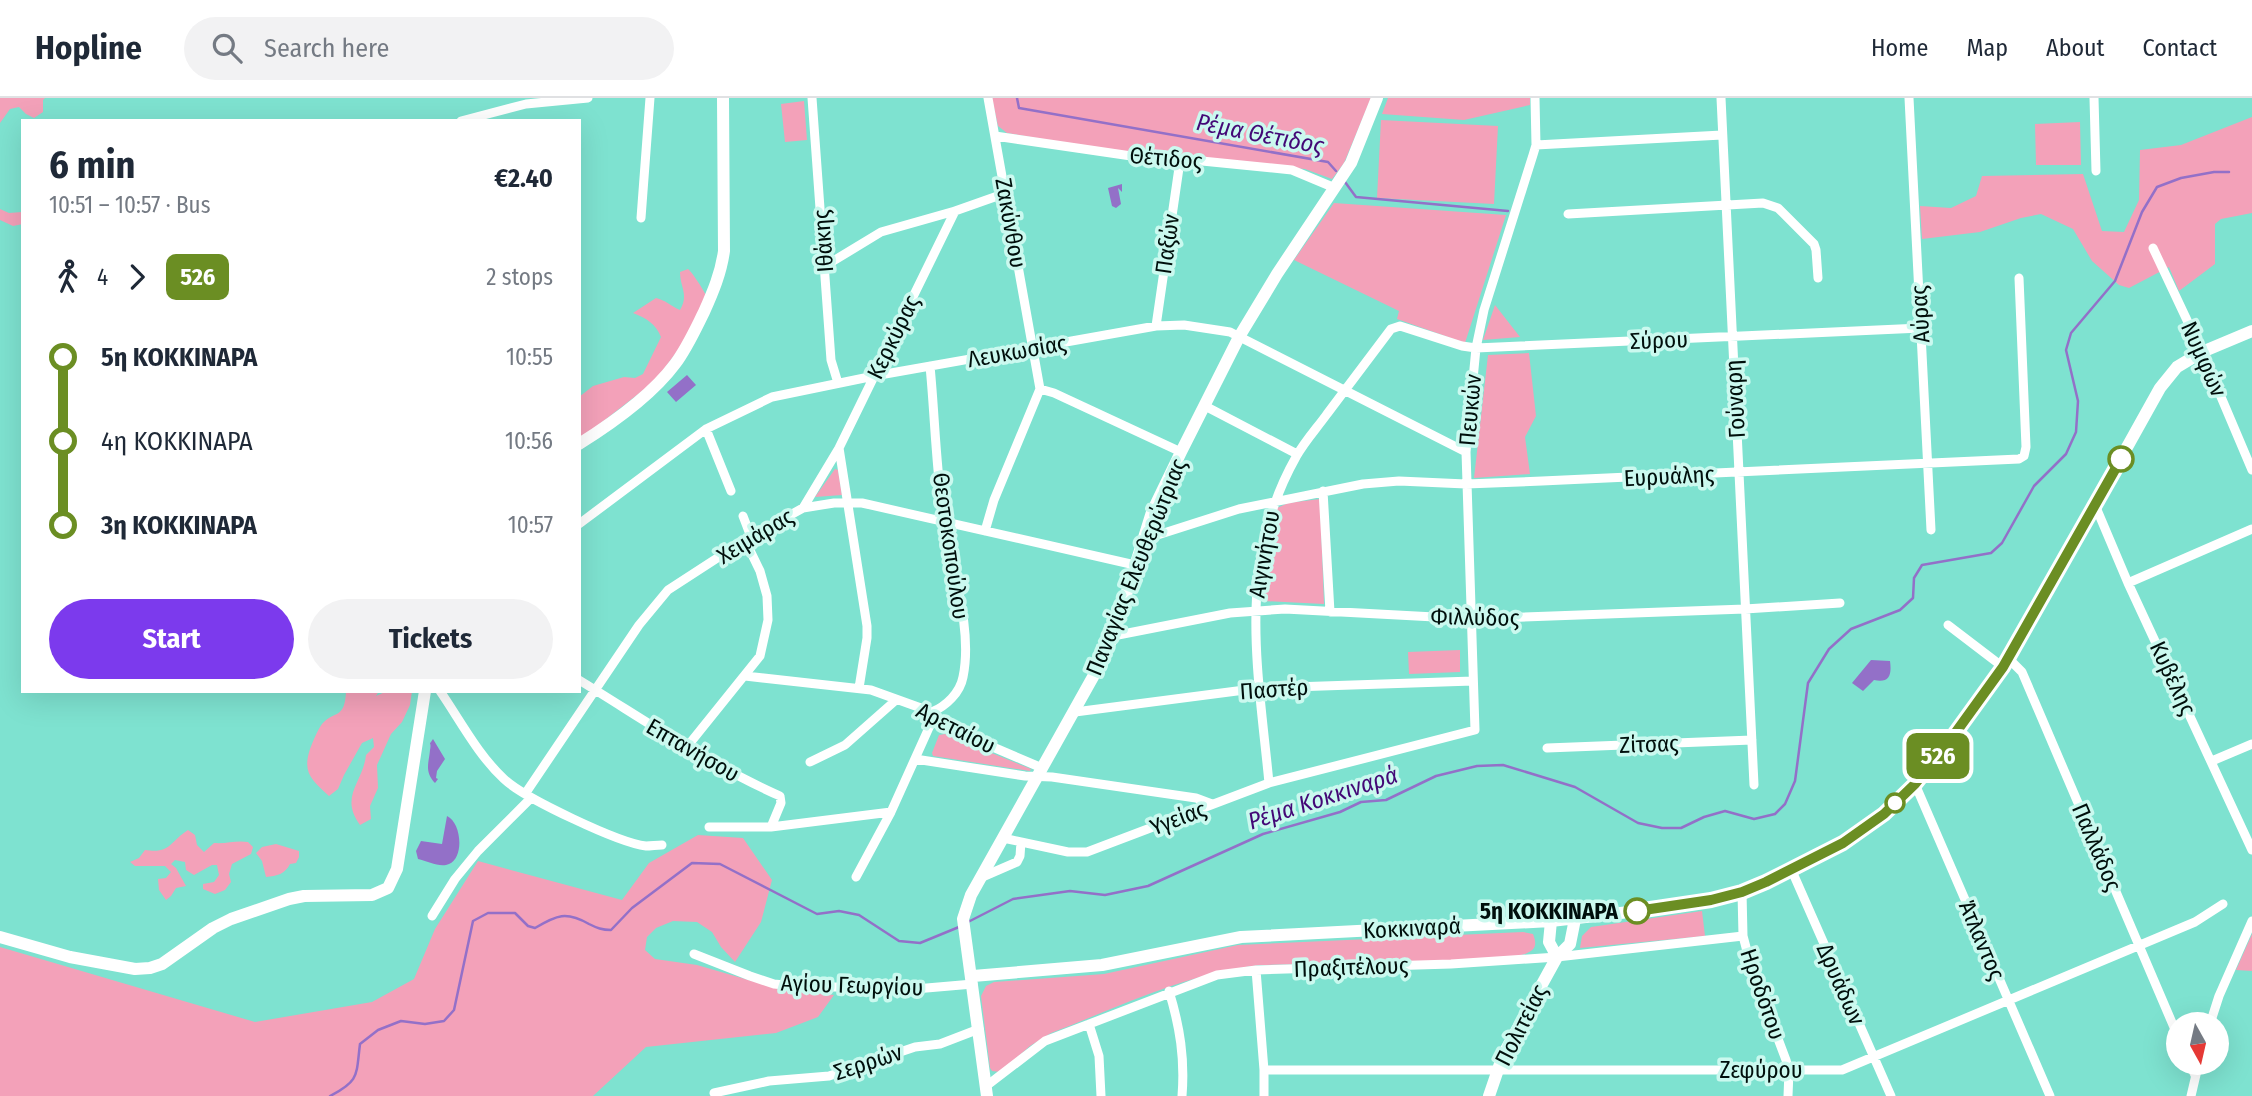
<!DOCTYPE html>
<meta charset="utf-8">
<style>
:root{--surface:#fff;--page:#f2f2f3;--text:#1f2937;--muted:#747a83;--line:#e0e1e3;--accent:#7c3aed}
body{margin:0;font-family:"Fira Sans Condensed",sans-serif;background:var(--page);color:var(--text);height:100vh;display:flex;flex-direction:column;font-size:26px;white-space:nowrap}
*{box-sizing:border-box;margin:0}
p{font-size:23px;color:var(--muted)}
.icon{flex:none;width:38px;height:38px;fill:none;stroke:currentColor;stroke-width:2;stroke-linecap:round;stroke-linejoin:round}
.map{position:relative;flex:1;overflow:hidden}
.drawer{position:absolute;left:21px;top:21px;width:560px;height:574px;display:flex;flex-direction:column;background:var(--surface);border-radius:0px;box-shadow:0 7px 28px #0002}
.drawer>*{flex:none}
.badge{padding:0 14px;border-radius:10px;font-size:24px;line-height:46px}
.needle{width:46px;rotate:172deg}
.buttons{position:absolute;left:2166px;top:914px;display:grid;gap:14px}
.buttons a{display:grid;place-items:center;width:63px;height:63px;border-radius:50%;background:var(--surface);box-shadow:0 7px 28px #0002;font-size:35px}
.map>.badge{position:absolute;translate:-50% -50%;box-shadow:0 0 0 4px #fff}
.legs{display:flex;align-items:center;gap:10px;height:77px;padding:0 28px;font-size:23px}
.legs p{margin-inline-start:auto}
.headline{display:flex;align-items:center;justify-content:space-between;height:119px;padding:0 28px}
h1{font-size:38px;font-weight:700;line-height:52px}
.primary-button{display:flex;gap:14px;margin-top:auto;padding:14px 28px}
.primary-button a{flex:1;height:80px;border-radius:42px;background:var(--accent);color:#fff;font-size:28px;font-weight:700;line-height:80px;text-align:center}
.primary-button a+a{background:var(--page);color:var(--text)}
ul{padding:0 28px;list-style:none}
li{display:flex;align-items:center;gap:24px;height:84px;font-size:26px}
li i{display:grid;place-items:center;width:10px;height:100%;margin:0 9px;background:currentColor}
li i::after{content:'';width:18px;height:18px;margin:-9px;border:5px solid;border-radius:50%;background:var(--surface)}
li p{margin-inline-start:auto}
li:first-child i{background:linear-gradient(#0000 50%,currentColor 0)}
li:last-child i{background:linear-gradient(currentColor 50%,#0000 0)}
header{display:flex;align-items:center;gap:42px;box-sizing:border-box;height:98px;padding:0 35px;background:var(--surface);border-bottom:2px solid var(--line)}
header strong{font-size:33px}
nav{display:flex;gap:38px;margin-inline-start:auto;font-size:24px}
.search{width:490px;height:63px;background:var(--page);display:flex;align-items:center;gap:18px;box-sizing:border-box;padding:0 24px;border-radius:38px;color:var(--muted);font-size:26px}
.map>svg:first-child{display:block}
</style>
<header>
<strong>Hopline</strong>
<div class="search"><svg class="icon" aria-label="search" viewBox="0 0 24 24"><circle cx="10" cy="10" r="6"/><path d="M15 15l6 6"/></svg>Search here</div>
<nav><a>Home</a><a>Map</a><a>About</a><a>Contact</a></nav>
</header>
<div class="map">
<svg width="2252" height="998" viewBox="0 0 2252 998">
<rect width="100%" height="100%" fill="#7ee2d0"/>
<path fill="#f3a1b9" d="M0,0H45L43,2V14L34,20L26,16L19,9L10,11L0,25Z
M992,0H1371L1344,65L1332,81L1305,71L1107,52L1007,35L998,28Z
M1388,0H1530V7L1464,22L1382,16Z
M804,3L807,42L785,44L781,6Z
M2252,19V115L2221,121L2215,126V166L2179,193L2169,169L2129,190L2119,187L2092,163L2073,131L2041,116L2021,120L1980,134L1922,141L1920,108L1951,110L1976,98L1982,78L2083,76L2102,133L2124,134L2139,102L2140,52L2181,47Z
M1381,22L1498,28L1494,106L1377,100Z
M2080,24L2081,67H2036L2035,26Z
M1334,105L1506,117L1465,245L1397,221L1399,213L1294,162Z
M0,111L9,115L22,114L23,126L13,128L0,122Z
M688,171C692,174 706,195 707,200L690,236L655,283L579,342V299L593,288L624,279L635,280L643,276L661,239C656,226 646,220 633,215L656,200C665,202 671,208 680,212C689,197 680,189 680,174Z
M1495,207L1520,239L1483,242Z
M1529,255L1536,318L1525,339L1530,376L1474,380L1488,257Z
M835,371L838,372L842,397L815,399Z
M1320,401L1324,506L1263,503L1262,482L1277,410L1288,405Z
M1460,552V574L1409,576L1408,554Z
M346,593H379L376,598L387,593H412L410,607L402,624L391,636L377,667L378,690L370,708L371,721L360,727C339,698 363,685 366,657L374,649L373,640L362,645L344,677L338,691L329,698C312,682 302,675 310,651C313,643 317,633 322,626C334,612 345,622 346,593Z
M945,636L1031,671L1030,673L933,658L932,655L939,637Z
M188,732L195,737L197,747L204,754L214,745C227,746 236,742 248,744L253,749L251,756L232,766L229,776L231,784L225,792L215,796L203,791V786L214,784L219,777L217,767H212L194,777L186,772L185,764L175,762L171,766L176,770L186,788L176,790L171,798L166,802L159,792L158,781L166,780L171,774L165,768H135L130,764L139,760L145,752C171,756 169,744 188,732Z
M698,737L743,740L772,782L761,824L735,864L721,849L712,834L697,824L673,823L656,830L647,839L645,852L655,861L697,867L776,890L834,897L818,919L776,935L646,949L593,998H0V849L255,924L372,904L414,881L435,831L478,763L622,802L649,765Z
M276,746L299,753V759L296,765L290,766C285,776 277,778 266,779L262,763L256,755L262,749Z
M1702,813L1705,838L1580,850L1582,838L1591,829Z
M1523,834L1533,836C1536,844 1537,850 1529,854C1518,861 1499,859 1486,860C1411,866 1335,865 1260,867C1187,875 1119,909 1051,935L1030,948L1000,974L992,973L990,970L981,898L986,888L994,884L1104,876L1238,847Z
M2252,836V873L2236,872Z"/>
<path fill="#9370c8" d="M1122,86V94L1118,90L1121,106L1116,110L1112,108L1108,90Z
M687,277L696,287L676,304L667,294Z
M1871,562L1890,563C1892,578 1889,585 1874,582L1863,593L1852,585Z
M433,641L445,661L437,673L436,680L438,681L435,685C424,673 429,665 430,652C432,641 427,650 433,641Z
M447,718C461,724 465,759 449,766C440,770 428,763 418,761L416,753L421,743L442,746Z"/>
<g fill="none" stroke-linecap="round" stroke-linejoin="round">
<path stroke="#9370c8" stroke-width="2.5" d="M1017,0L1019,10L1328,64L1336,73
M1345,84L1356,99L1508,113
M968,824L1013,801L1070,793L1105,797L1148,788L1263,736L1340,714L1361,704L1386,702L1436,678L1477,668L1503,667L1575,689L1638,725L1662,730H1681L1704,719L1725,713L1754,721L1775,716L1785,706L1795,683L1808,585L1829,551L1851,531L1900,512L1913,500L1914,480L1922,467L1991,455L2002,445L2034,388L2066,356L2076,334L2078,303L2066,252L2071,235L2115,183L2142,114L2157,89L2181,80L2214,74H2229
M330,998C360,983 356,977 360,946L378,932L401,923L425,926L444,923L454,912L473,823L488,815H515L528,828L535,830C557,817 566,813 589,826C597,830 602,832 611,832L632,810L692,765L720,766L817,816L839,813L859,817L899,843L920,845L959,829"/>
<path stroke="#fff" stroke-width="9" d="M812,0L831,262L838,285
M1721,0L1754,687
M1909,0L1931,432
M2094,0L2096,73
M461,23L526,6L588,0
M995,38L1145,60L1180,63H1202L1292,72L1335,90
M1536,47L1722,37
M1568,116L1763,105L1778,110L1814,146L1816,152L1818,180
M641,120L650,0
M2153,150L2202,254L2252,372
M825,168L881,134L955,113
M1156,228L1180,63
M930,268C935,320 936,373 944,424C952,472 973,531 963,579C960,595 946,608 932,614
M1040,291L1054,295L1181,354
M1205,308L1297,356
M706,331L731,393
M839,350L867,528V540L859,590
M1323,393L1330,514
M2095,407L2128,485L2252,752
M803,410L839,350L955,113L1006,95
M743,418L751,439
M579,426L706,331L772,299L874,278L1156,228L1184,227L1230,234L1466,354
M985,433L994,402L1040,291L988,0
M1142,442L1239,411L1363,386L1399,383L1466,386L1542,383L2019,361L2024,358L2026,349L2019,180
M2128,485L2252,431
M1948,527L2003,569
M1113,538L1230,515L1285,511L1472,521L1745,511L1840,505
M2009,561L2022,574L2179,941
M745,578L871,592L932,614
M579,582C646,623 708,666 780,698L781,705L771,729
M440,593C460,622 478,657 504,681C524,700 619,745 646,748C651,748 657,747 662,747
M1075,614L1260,590L1473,583
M932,619V623L1042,670
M686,650L760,558L768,522L767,498L760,473L745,442
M1547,650L1752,642
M915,661L1025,678L1052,679L1196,700L1212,706
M2212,663L2252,646
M810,664L845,647L896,602
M1269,685C1258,570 1236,465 1296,359C1304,344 1317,330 1327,316C1348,288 1370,259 1391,231L1400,228L1462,248L1476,250L1921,230
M1915,686L2050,998
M525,696L639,527L668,492L745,442L803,410L834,405H862L1135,467
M709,729H771L891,714
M1003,740L1068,754H1087L1269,685L1475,632L1466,354L1476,250L1484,212L1533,57L1536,47L1535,0
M1792,773L1891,998
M856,779L891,714L932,623
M980,780L1017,764L1020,758L1021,744
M1742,794L1743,838L1752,872L1786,962L1789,973L1788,998
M432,818L455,781L478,753L531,700
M694,856L750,878L774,886L794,888L915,891L973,886
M1256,872L1264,972V998
M1169,893C1180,929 1185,961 1182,998
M1089,926L1099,958L1101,998
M2210,926L2219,898L2252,823
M2189,964L2195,977
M1264,972H1842L2195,824L2223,806
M985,989L1045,943L1217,877L1256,872L1451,866L1557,859L1743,838
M714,995L769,983L829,978L915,949L940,946L979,931
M2191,998L2199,964"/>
<path stroke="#fff" stroke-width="12" d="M579,346C611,326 652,297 675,266C687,250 695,232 704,214C713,194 721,175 724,153L723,0
M1551,823L1549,844L1557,859L1570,846L1575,821
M0,839L70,859L135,871L150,870L162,866L213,830L231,821L289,801L304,798L372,797L388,790L397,771L425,593
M973,878L1102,867L1241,839L1551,823L1681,808L1742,794L1792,773L1843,745L1884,716L1915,686L1951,641L2009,561L2160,290L2177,269L2202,254L2252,233
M987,998L963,821L971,797L1103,561L1113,538L1152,414L1181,354L1239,239L1277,176L1351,65L1377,0
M1489,998L1503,957L1557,859"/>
</g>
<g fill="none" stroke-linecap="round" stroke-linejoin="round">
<g stroke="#fff" stroke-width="16">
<path id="line-1" d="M1637,813L1711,802L1742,794L1766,784L1843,745L1884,716L1915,686L1951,641L2003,569L2121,361"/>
</g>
<use href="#line-1" stroke="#6b8e23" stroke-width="10"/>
</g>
<g fill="#fff" stroke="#6b8e23" stroke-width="3.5">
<circle cx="2121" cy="361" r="12"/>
<circle cx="1895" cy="705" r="9"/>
<circle cx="1637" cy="813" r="12"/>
</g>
<g text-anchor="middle" stroke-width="7" stroke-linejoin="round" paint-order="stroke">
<g font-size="23" fill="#000f0c" stroke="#cbf9ef">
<text transform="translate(1166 60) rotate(5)" y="8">Θέτιδος</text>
<text transform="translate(1011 125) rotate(80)" y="8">Ζακύνθου</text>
<text transform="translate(823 143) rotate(-94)" y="8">Ιθάκης</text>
<text transform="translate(1167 146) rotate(-82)" y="8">Παξών</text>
<text transform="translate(1920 216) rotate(-93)" y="8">Αύρας</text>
<text transform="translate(893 239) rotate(-64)" y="8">Κερκύρας</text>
<text transform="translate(1659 242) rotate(-2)" y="8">Σύρου</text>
<text transform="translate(1017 253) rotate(-10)" y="8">Λευκωσίας</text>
<text transform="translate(2204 261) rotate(66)" y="8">Νυμφών</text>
<text transform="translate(1735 301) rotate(-93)" y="8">Γούναρη</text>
<text transform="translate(1470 312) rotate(-85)" y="8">Πευκών</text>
<text transform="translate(1669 378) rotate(-3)" y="8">Ευρυάλης</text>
<text transform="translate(755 438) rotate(-31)" y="8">Χειμάρας</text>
<text transform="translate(951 448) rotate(82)" y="8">Θεοτοκοπούλου</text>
<text transform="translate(1264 456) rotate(-80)" y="8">Αιγινήτου</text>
<text transform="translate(1136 469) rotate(-68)" y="8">Παναγίας Ελευθερώτριας</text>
<text transform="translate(1475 519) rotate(1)" y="8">Φιλλύδος</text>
<text transform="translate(2173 580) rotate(65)" y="8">Κυβέλης</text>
<text transform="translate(1274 591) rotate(-4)" y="8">Παστέρ</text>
<text transform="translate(956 630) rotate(27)" y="8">Αρεταίου</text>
<text transform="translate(1649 646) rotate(-2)" y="8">Ζίτσας</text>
<text transform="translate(693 652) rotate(30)" y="8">Επτανήσου</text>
<text transform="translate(1178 720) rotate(-21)" y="8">Υγείας</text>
<text transform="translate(2097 749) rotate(67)" y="8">Παλλάδος</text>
<text transform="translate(1412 830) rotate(-3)" y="8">Κοκκιναρά</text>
<text transform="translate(1982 842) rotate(67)" y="8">Άτλαντος</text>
<text transform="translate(1351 869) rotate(-2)" y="8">Πραξιτέλους</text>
<text transform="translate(1841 886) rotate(66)" y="8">Δρυάδων</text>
<text transform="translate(852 887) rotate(2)" y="8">Αγίου Γεωργίου</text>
<text transform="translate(1763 896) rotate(71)" y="8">Ηροδότου</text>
<text transform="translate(1521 927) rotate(-63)" y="8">Πολιτείας</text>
<text transform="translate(868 964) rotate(-18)" y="8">Σερρών</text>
<text x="1761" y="980">Ζεφύρου</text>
</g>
<g font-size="23" font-weight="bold" fill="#000f0c" stroke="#cbf9ef" text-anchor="end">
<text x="1618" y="821">5η ΚΟΚΚΙΝΑΡΑ</text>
</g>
<g font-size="24" font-style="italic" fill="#430876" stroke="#cbf9ef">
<text transform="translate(1260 36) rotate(11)" y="8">Ρέμα Θέτιδος</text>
<text transform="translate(1323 700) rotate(-18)" y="8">Ρέμα Κοκκιναρά</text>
</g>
</g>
</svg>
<div class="buttons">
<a><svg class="needle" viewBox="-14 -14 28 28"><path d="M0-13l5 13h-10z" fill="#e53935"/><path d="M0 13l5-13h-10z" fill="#747a83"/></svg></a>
</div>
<b class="badge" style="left:1938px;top:658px;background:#6b8e23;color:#fff">526</b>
<section class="drawer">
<div class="headline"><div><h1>6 min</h1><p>10:51 – 10:57 · Bus</p></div><b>€2.40</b></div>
<div class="legs"><svg class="icon" aria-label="walk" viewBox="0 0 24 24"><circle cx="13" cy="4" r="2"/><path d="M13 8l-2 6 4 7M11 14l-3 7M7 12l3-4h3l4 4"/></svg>4<svg class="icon" aria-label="forward" viewBox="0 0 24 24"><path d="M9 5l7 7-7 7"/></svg><b class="badge" style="background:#6b8e23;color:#fff">526</b><p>2 stops</p></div>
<ul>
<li><i style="color:#6b8e23"></i><b>5η ΚΟΚΚΙΝΑΡΑ</b><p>10:55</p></li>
<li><i style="color:#6b8e23"></i><span>4η ΚΟΚΚΙΝΑΡΑ</span><p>10:56</p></li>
<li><i style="color:#6b8e23"></i><b>3η ΚΟΚΚΙΝΑΡΑ</b><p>10:57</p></li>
</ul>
<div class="primary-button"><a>Start</a><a>Tickets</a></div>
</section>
</div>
